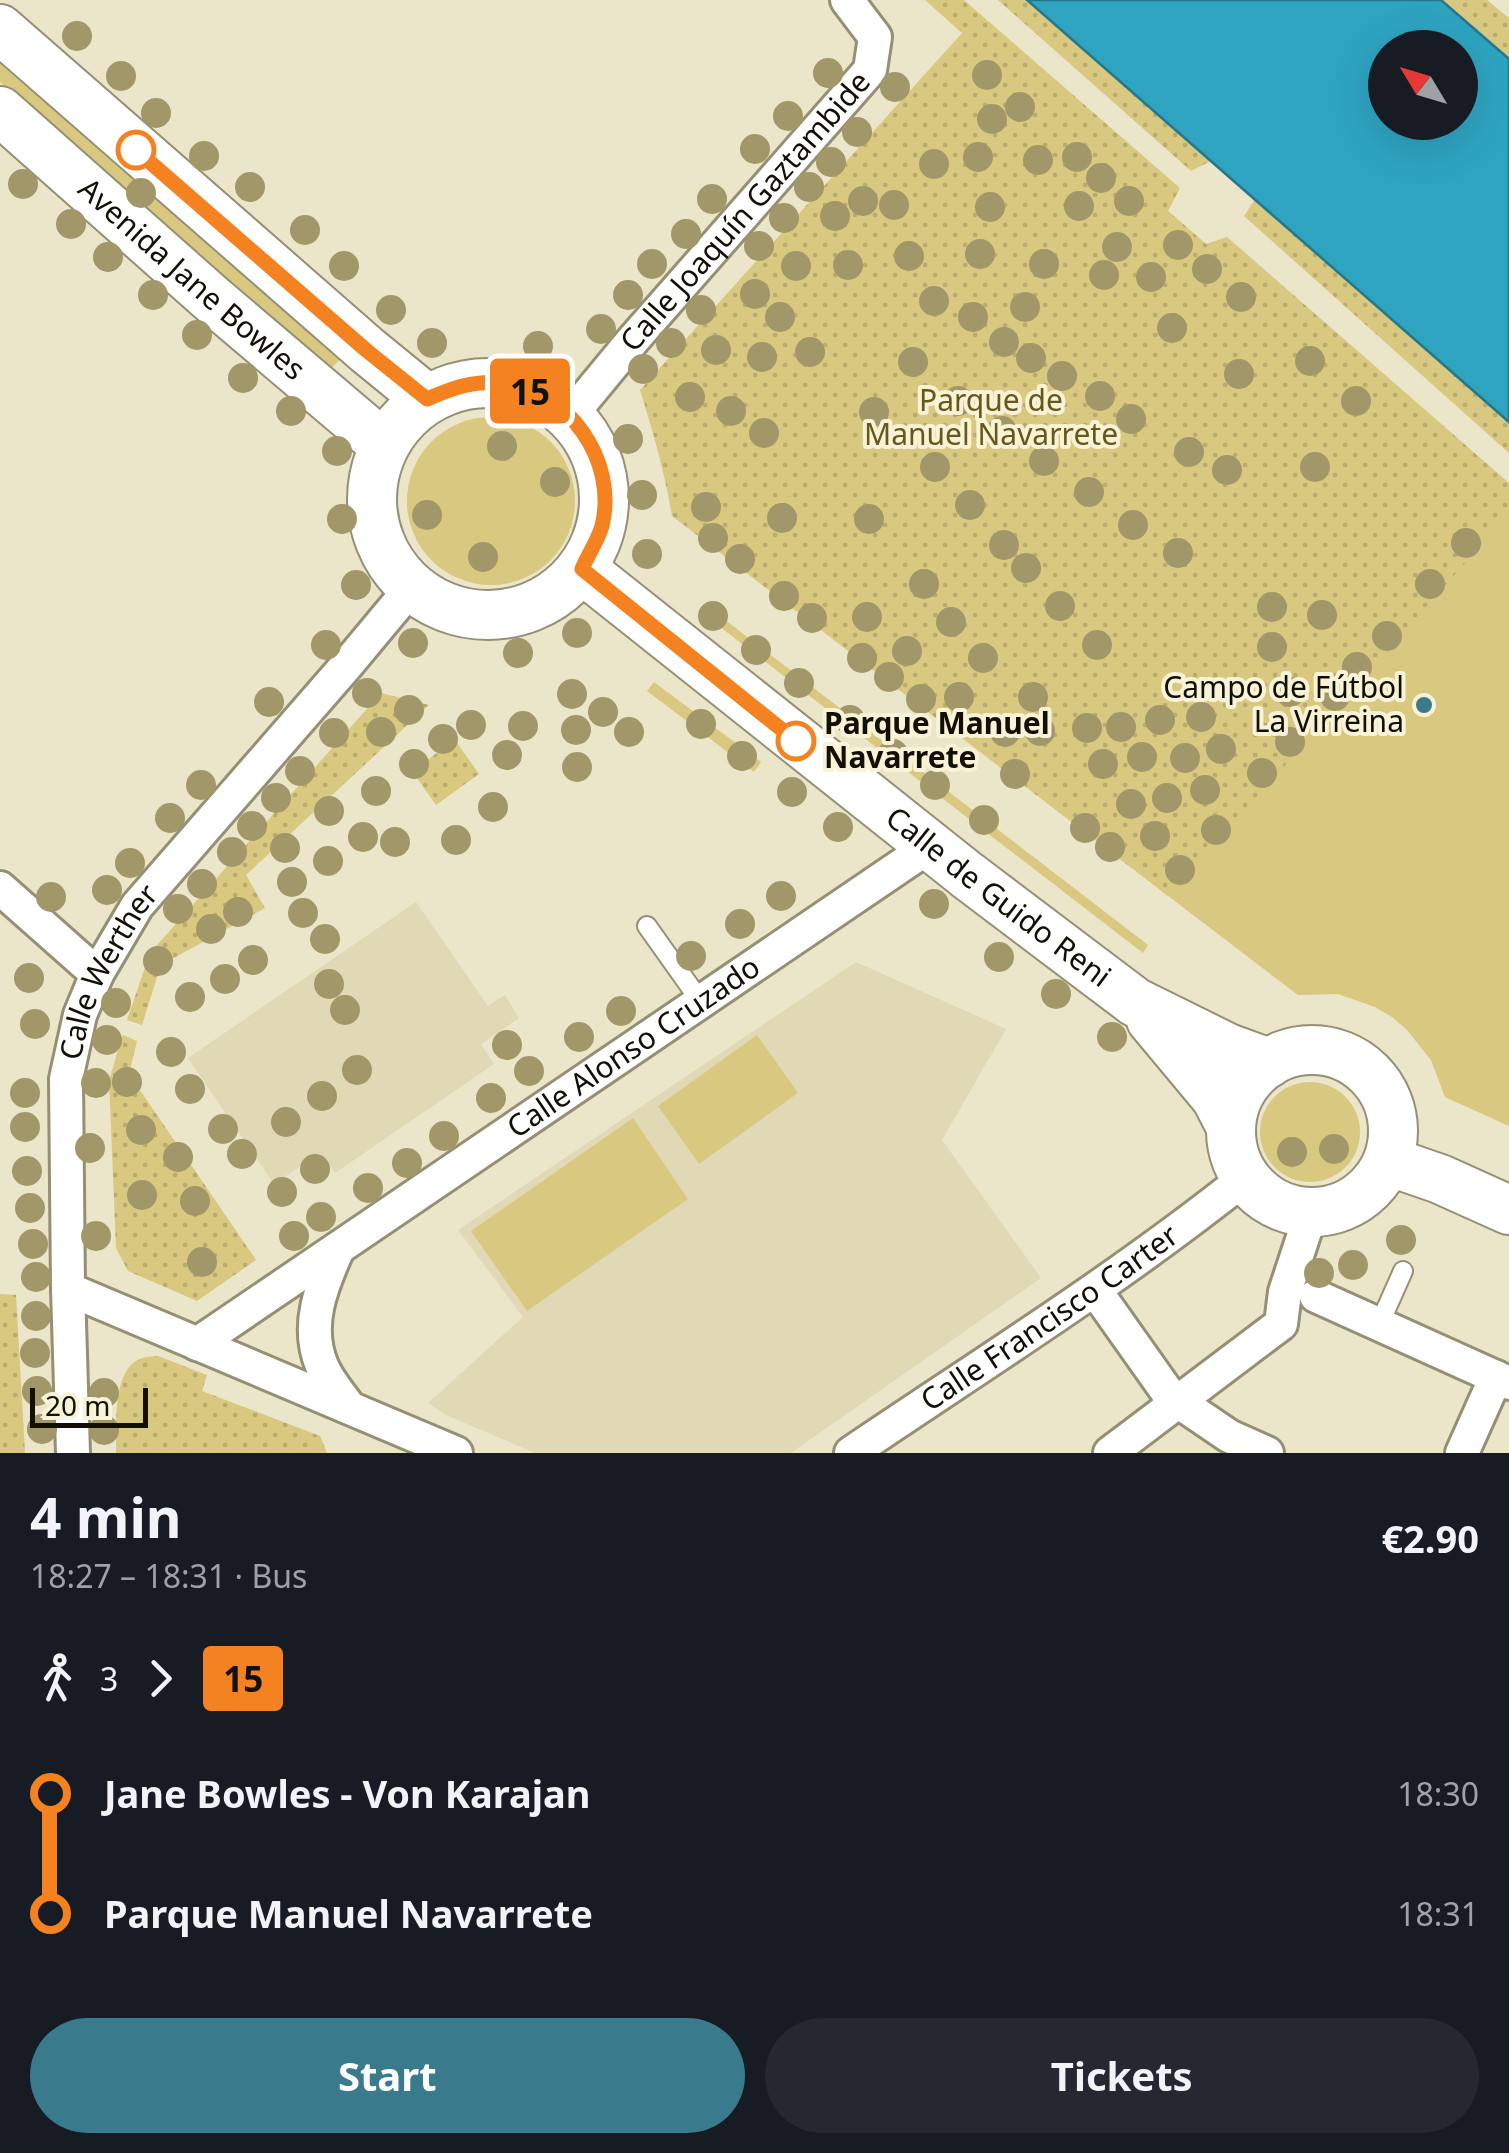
<!DOCTYPE html>
<meta charset="utf-8">
<style>
:root{--surface:#171b24;--page:#242831;--text:#f1f3f6;--muted:#9ea1a6;--accent:#397b8d}
body{margin:0;font-family:"Noto Sans",sans-serif;background:var(--page);color:var(--text);height:100vh;display:flex;flex-direction:column;font-size:38px;white-space:nowrap}
*{box-sizing:border-box;margin:0}
p{font-size:32px;color:var(--muted)}
.icon{flex:none;width:55px;height:55px;fill:none;stroke:currentColor;stroke-width:2;stroke-linecap:round;stroke-linejoin:round}
.map{position:relative;height:1453px;overflow:hidden}
.details{display:flex;flex-direction:column;background:var(--surface);flex:1}
.details>*{flex:none}
.badge{padding:0 20px;border-radius:8px;font-size:35px;line-height:65px}
.needle{width:65px;rotate:308deg}
.tools{position:absolute;left:1368px;top:30px;display:grid;gap:20px}
.tools a{display:grid;place-items:center;width:110px;height:110px;border-radius:50%;background:var(--surface);box-shadow:0 10px 40px #0002;font-size:50px}
.scale{position:absolute;left:30px;bottom:25px;width:118px;box-sizing:border-box;padding-left:10px;border:5px solid #110f06;border-top:0;font-size:28px;line-height:35px;white-space:nowrap;color:#110f06;-webkit-text-stroke:8px #f8f2d6;paint-order:stroke}
.map>.badge{position:absolute;translate:-50% -50%;box-shadow:0 0 0 5px #fff}
.legs{display:flex;align-items:center;gap:15px;height:110px;padding:0 30px;font-size:32px}
.legs p{margin-inline-start:auto}
.overview{display:flex;align-items:center;justify-content:space-between;height:170px;padding:0 30px}
h1{font-size:55px;font-weight:700;line-height:75px}
.button{display:flex;gap:20px;margin-top:auto;padding:20px 30px}
.button a{flex:1;height:115px;border-radius:60px;background:var(--accent);color:#fff;font-size:40px;font-weight:700;line-height:115px;text-align:center}
.button a+a{background:var(--page);color:var(--text)}
ul{padding:0 30px;list-style:none}
li{display:flex;align-items:center;gap:35px;height:120px;font-size:38px}
li i{display:grid;place-items:center;width:15px;height:100%;margin:0 12px;background:currentColor}
li i::after{content:'';width:25px;height:25px;margin:-12px;border:8px solid;border-radius:50%;background:var(--surface)}
li p{margin-inline-start:auto}
li:first-child i{background:linear-gradient(#0000 50%,currentColor 0)}
li:last-child i{background:linear-gradient(currentColor 50%,#0000 0)}
.map>svg:first-child{display:block}
</style>
<div class="map">
<svg width="1509" height="1453" viewBox="0 0 1509 1453">
<defs>
<pattern id="park-dots" width="8" height="8" patternUnits="userSpaceOnUse" patternTransform="scale(2.5)"><rect width="8" height="8" fill="#d9c880"/><path d="M2 2h.1M6 6h.1" fill="none" stroke="#b9ab6d" stroke-width="1.8" stroke-linecap="round"/></pattern>
</defs>
<rect width="100%" height="100%" fill="#ebe5c9"/>
<path fill="#e1d9b6" d="M416,902L488,1006L505,995L519,1018L481,1044L494,1064L335,1173L320,1153L274,1184L188,1058Z
M856,962L1006,1029L942,1140L1041,1278L791,1453H535L446,1415L428,1403L523,1317L458,1230Z"/>
<path fill="#d9c880" d="M963,33L1509,507V1126L1445,1097L1431,1060L1407,1030L1392,1017L1375,1007L1338,994L1298,995L1159,889Z
M0,57L342,357L329,371L0,82Z
M407 501a84 84 0 1 1 168 0a84 84 0 1 1-168 0Z
M707,606L1148,945L1143,953L702,613Z
M654,682L761,762L754,772L647,691Z
M757,1035L798,1093L699,1164L658,1106Z
M1260 1132a50 50 0 1 1 100 0a50 50 0 1 1-100 0Z
M633,1118L688,1199L527,1311L471,1231Z"/>
<path fill="url(#park-dots)" d="M925,0H964L1180,188L1168,211L1206,244L1227,237L1509,483V514L1168,896L672,516C665,473 653,432 640,390L962,33Z
M998,0H1027L1211,161L1191,171Z
M1441,0H1487L1509,18V59Z
M1255,199L1509,422V453L1244,216Z
M381,693L429,705L246,875L265,908L161,965L142,1025L127,1020L150,953Z
M455,740L479,774L436,805L412,771Z
M123,1035L137,1041L129,1074L256,1260L197,1301L128,1271L116,1248L109,1080Z
M0,1294L16,1295L25,1453H0Z
M158,1356L207,1375L202,1391L320,1436L327,1453H116C117,1427 111,1368 142,1358C147,1356 153,1357 158,1356Z"/>
<path fill="#2ea4c1" stroke="#257789" stroke-width="2.5" fill-rule="evenodd" d="M1027,0H1441L1509,59V422ZM1385,48H1460V122H1385Z"/>
<g fill="none" stroke-linecap="round" stroke-linejoin="round">
<g stroke="#948f75" stroke-width="22">
<path id="lane" d="M647,926L701,1002
M1379,1325L1403,1271"/>
</g>
<g stroke="#948f75" stroke-width="38">
<g id="street">
<path id="s1" d="M571,415L633,340L870,70L875,37L847,0"/>
<path d="M0,888L97,974"/>
<path d="M338,1249C321,1287 305,1326 322,1366C328,1381 340,1394 349,1407"/>
<path d="M68,1289L456,1453"/>
<path d="M1095,1290L1170,1396L1229,1436L1267,1453"/>
<path d="M1316,1296L1509,1383"/>
<path id="s2" d="M197,1344L930,846"/>
<path id="s3" d="M73,1453L68,1289L66,1079L80,1015L97,974L137,906L346,666L411,588"/>
<path id="s4" d="M851,1453C984,1363 1120,1278 1245,1178"/>
<path d="M1110,1453L1281,1324L1285,1292L1311,1213"/>
<path d="M1462,1453L1496,1377"/>
</g>
</g>
<g stroke="#948f75" stroke-width="52">
<g id="secondary">
<path d="M0,29L367,350L427,399"/>
<path id="s5" d="M0,111L212,299L384,445"/>
<circle cx="488" cy="499" r="116"/>
<path id="s6" d="M582,569L967,875L1135,1002L1228,1048L1269,1063"/>
<path d="M1151,1020L1216,1098L1231,1127"/>
<circle cx="1312" cy="1131" r="81"/>
<path d="M1388,1161L1440,1179L1509,1210"/>
</g>
</g>
<use href="#lane" stroke="#fff" stroke-width="18"/>
<use href="#street" stroke="#fff" stroke-width="32"/>
<use href="#secondary" stroke="#fff" stroke-width="48"/>
</g>
<g fill="#a19768">
<circle cx="77" cy="36" r="15"/>
<circle cx="828" cy="73" r="15"/>
<circle cx="987" cy="75" r="15"/>
<circle cx="121" cy="76" r="15"/>
<circle cx="895" cy="87" r="15"/>
<circle cx="1020" cy="107" r="15"/>
<circle cx="156" cy="113" r="15"/>
<circle cx="788" cy="116" r="15"/>
<circle cx="992" cy="119" r="15"/>
<circle cx="857" cy="132" r="15"/>
<circle cx="755" cy="149" r="15"/>
<circle cx="204" cy="156" r="15"/>
<circle cx="978" cy="157" r="15"/>
<circle cx="1077" cy="157" r="15"/>
<circle cx="1038" cy="160" r="15"/>
<circle cx="831" cy="162" r="15"/>
<circle cx="934" cy="164" r="15"/>
<circle cx="1101" cy="178" r="15"/>
<circle cx="23" cy="184" r="15"/>
<circle cx="250" cy="187" r="15"/>
<circle cx="809" cy="187" r="15"/>
<circle cx="141" cy="193" r="15"/>
<circle cx="712" cy="199" r="15"/>
<circle cx="863" cy="201" r="15"/>
<circle cx="1129" cy="201" r="15"/>
<circle cx="894" cy="205" r="15"/>
<circle cx="1079" cy="206" r="15"/>
<circle cx="990" cy="207" r="15"/>
<circle cx="835" cy="216" r="15"/>
<circle cx="784" cy="218" r="15"/>
<circle cx="71" cy="224" r="15"/>
<circle cx="305" cy="230" r="15"/>
<circle cx="686" cy="234" r="15"/>
<circle cx="1178" cy="245" r="15"/>
<circle cx="759" cy="246" r="15"/>
<circle cx="1117" cy="247" r="15"/>
<circle cx="980" cy="254" r="15"/>
<circle cx="909" cy="256" r="15"/>
<circle cx="108" cy="257" r="15"/>
<circle cx="652" cy="264" r="15"/>
<circle cx="1044" cy="264" r="15"/>
<circle cx="848" cy="265" r="15"/>
<circle cx="344" cy="266" r="15"/>
<circle cx="796" cy="266" r="15"/>
<circle cx="1207" cy="269" r="15"/>
<circle cx="1104" cy="275" r="15"/>
<circle cx="1151" cy="277" r="15"/>
<circle cx="755" cy="294" r="15"/>
<circle cx="153" cy="295" r="15"/>
<circle cx="628" cy="295" r="15"/>
<circle cx="1241" cy="297" r="15"/>
<circle cx="934" cy="301" r="15"/>
<circle cx="1025" cy="307" r="15"/>
<circle cx="391" cy="310" r="15"/>
<circle cx="701" cy="310" r="15"/>
<circle cx="780" cy="317" r="15"/>
<circle cx="973" cy="317" r="15"/>
<circle cx="1172" cy="328" r="15"/>
<circle cx="601" cy="329" r="15"/>
<circle cx="197" cy="335" r="15"/>
<circle cx="1004" cy="342" r="15"/>
<circle cx="432" cy="343" r="15"/>
<circle cx="671" cy="343" r="15"/>
<circle cx="538" cy="346" r="15"/>
<circle cx="716" cy="350" r="15"/>
<circle cx="810" cy="352" r="15"/>
<circle cx="762" cy="357" r="15"/>
<circle cx="1031" cy="358" r="15"/>
<circle cx="1310" cy="361" r="15"/>
<circle cx="913" cy="362" r="15"/>
<circle cx="643" cy="369" r="15"/>
<circle cx="1239" cy="374" r="15"/>
<circle cx="1062" cy="376" r="15"/>
<circle cx="243" cy="378" r="15"/>
<circle cx="1100" cy="396" r="15"/>
<circle cx="690" cy="397" r="15"/>
<circle cx="958" cy="401" r="15"/>
<circle cx="1356" cy="401" r="15"/>
<circle cx="291" cy="411" r="15"/>
<circle cx="731" cy="411" r="15"/>
<circle cx="874" cy="412" r="15"/>
<circle cx="1131" cy="419" r="15"/>
<circle cx="1002" cy="431" r="15"/>
<circle cx="764" cy="433" r="15"/>
<circle cx="628" cy="439" r="15"/>
<circle cx="502" cy="446" r="15"/>
<circle cx="337" cy="451" r="15"/>
<circle cx="1189" cy="452" r="15"/>
<circle cx="1044" cy="461" r="15"/>
<circle cx="935" cy="467" r="15"/>
<circle cx="1315" cy="467" r="15"/>
<circle cx="1227" cy="470" r="15"/>
<circle cx="555" cy="482" r="15"/>
<circle cx="1089" cy="492" r="15"/>
<circle cx="642" cy="495" r="15"/>
<circle cx="970" cy="505" r="15"/>
<circle cx="706" cy="507" r="15"/>
<circle cx="427" cy="515" r="15"/>
<circle cx="782" cy="518" r="15"/>
<circle cx="342" cy="519" r="15"/>
<circle cx="869" cy="519" r="15"/>
<circle cx="1133" cy="525" r="15"/>
<circle cx="713" cy="538" r="15"/>
<circle cx="1466" cy="543" r="15"/>
<circle cx="1004" cy="545" r="15"/>
<circle cx="1178" cy="553" r="15"/>
<circle cx="647" cy="554" r="15"/>
<circle cx="483" cy="557" r="15"/>
<circle cx="740" cy="559" r="15"/>
<circle cx="1026" cy="568" r="15"/>
<circle cx="924" cy="584" r="15"/>
<circle cx="1430" cy="584" r="15"/>
<circle cx="356" cy="585" r="15"/>
<circle cx="784" cy="596" r="15"/>
<circle cx="1060" cy="606" r="15"/>
<circle cx="1272" cy="607" r="15"/>
<circle cx="1322" cy="615" r="15"/>
<circle cx="713" cy="616" r="15"/>
<circle cx="867" cy="617" r="15"/>
<circle cx="812" cy="618" r="15"/>
<circle cx="951" cy="622" r="15"/>
<circle cx="577" cy="633" r="15"/>
<circle cx="1387" cy="636" r="15"/>
<circle cx="413" cy="643" r="15"/>
<circle cx="326" cy="645" r="15"/>
<circle cx="1097" cy="645" r="15"/>
<circle cx="1272" cy="647" r="15"/>
<circle cx="756" cy="650" r="15"/>
<circle cx="907" cy="651" r="15"/>
<circle cx="518" cy="653" r="15"/>
<circle cx="862" cy="658" r="15"/>
<circle cx="983" cy="658" r="15"/>
<circle cx="1357" cy="667" r="15"/>
<circle cx="889" cy="677" r="15"/>
<circle cx="799" cy="683" r="15"/>
<circle cx="1290" cy="692" r="15"/>
<circle cx="367" cy="693" r="15"/>
<circle cx="572" cy="694" r="15"/>
<circle cx="1335" cy="696" r="15"/>
<circle cx="959" cy="697" r="15"/>
<circle cx="1033" cy="697" r="15"/>
<circle cx="921" cy="699" r="15"/>
<circle cx="269" cy="702" r="15"/>
<circle cx="409" cy="710" r="15"/>
<circle cx="603" cy="712" r="15"/>
<circle cx="1201" cy="717" r="15"/>
<circle cx="850" cy="720" r="15"/>
<circle cx="1160" cy="720" r="15"/>
<circle cx="701" cy="724" r="15"/>
<circle cx="471" cy="725" r="15"/>
<circle cx="523" cy="726" r="15"/>
<circle cx="1121" cy="727" r="15"/>
<circle cx="1087" cy="728" r="15"/>
<circle cx="576" cy="730" r="15"/>
<circle cx="1040" cy="731" r="15"/>
<circle cx="381" cy="732" r="15"/>
<circle cx="629" cy="732" r="15"/>
<circle cx="1005" cy="732" r="15"/>
<circle cx="334" cy="733" r="15"/>
<circle cx="443" cy="739" r="15"/>
<circle cx="1290" cy="742" r="15"/>
<circle cx="1221" cy="749" r="15"/>
<circle cx="893" cy="754" r="15"/>
<circle cx="507" cy="755" r="15"/>
<circle cx="742" cy="756" r="15"/>
<circle cx="1142" cy="757" r="15"/>
<circle cx="1185" cy="758" r="15"/>
<circle cx="414" cy="764" r="15"/>
<circle cx="1103" cy="764" r="15"/>
<circle cx="577" cy="767" r="15"/>
<circle cx="300" cy="771" r="15"/>
<circle cx="1262" cy="773" r="15"/>
<circle cx="1015" cy="774" r="15"/>
<circle cx="201" cy="785" r="15"/>
<circle cx="935" cy="785" r="15"/>
<circle cx="1205" cy="790" r="15"/>
<circle cx="376" cy="791" r="15"/>
<circle cx="792" cy="792" r="15"/>
<circle cx="276" cy="798" r="15"/>
<circle cx="1167" cy="798" r="15"/>
<circle cx="1131" cy="804" r="15"/>
<circle cx="493" cy="807" r="15"/>
<circle cx="329" cy="811" r="15"/>
<circle cx="170" cy="818" r="15"/>
<circle cx="984" cy="820" r="15"/>
<circle cx="252" cy="826" r="15"/>
<circle cx="838" cy="827" r="15"/>
<circle cx="1085" cy="828" r="15"/>
<circle cx="1216" cy="830" r="15"/>
<circle cx="1155" cy="836" r="15"/>
<circle cx="363" cy="837" r="15"/>
<circle cx="456" cy="840" r="15"/>
<circle cx="395" cy="842" r="15"/>
<circle cx="1110" cy="847" r="15"/>
<circle cx="285" cy="848" r="15"/>
<circle cx="232" cy="852" r="15"/>
<circle cx="328" cy="861" r="15"/>
<circle cx="130" cy="863" r="15"/>
<circle cx="1180" cy="870" r="15"/>
<circle cx="292" cy="882" r="15"/>
<circle cx="202" cy="884" r="15"/>
<circle cx="107" cy="890" r="15"/>
<circle cx="781" cy="896" r="15"/>
<circle cx="51" cy="897" r="15"/>
<circle cx="934" cy="904" r="15"/>
<circle cx="178" cy="909" r="15"/>
<circle cx="238" cy="912" r="15"/>
<circle cx="303" cy="913" r="15"/>
<circle cx="740" cy="924" r="15"/>
<circle cx="211" cy="929" r="15"/>
<circle cx="325" cy="939" r="15"/>
<circle cx="691" cy="956" r="15"/>
<circle cx="999" cy="957" r="15"/>
<circle cx="253" cy="960" r="15"/>
<circle cx="158" cy="961" r="15"/>
<circle cx="29" cy="978" r="15"/>
<circle cx="225" cy="979" r="15"/>
<circle cx="329" cy="984" r="15"/>
<circle cx="1056" cy="994" r="15"/>
<circle cx="190" cy="997" r="15"/>
<circle cx="116" cy="1003" r="15"/>
<circle cx="345" cy="1010" r="15"/>
<circle cx="621" cy="1011" r="15"/>
<circle cx="35" cy="1024" r="15"/>
<circle cx="579" cy="1037" r="15"/>
<circle cx="1112" cy="1037" r="15"/>
<circle cx="107" cy="1040" r="15"/>
<circle cx="507" cy="1045" r="15"/>
<circle cx="171" cy="1052" r="15"/>
<circle cx="357" cy="1070" r="15"/>
<circle cx="529" cy="1071" r="15"/>
<circle cx="127" cy="1082" r="15"/>
<circle cx="96" cy="1083" r="15"/>
<circle cx="190" cy="1089" r="15"/>
<circle cx="25" cy="1093" r="15"/>
<circle cx="322" cy="1096" r="15"/>
<circle cx="491" cy="1098" r="15"/>
<circle cx="286" cy="1122" r="15"/>
<circle cx="25" cy="1127" r="15"/>
<circle cx="223" cy="1129" r="15"/>
<circle cx="141" cy="1130" r="15"/>
<circle cx="444" cy="1136" r="15"/>
<circle cx="90" cy="1148" r="15"/>
<circle cx="1334" cy="1149" r="15"/>
<circle cx="1292" cy="1152" r="15"/>
<circle cx="242" cy="1154" r="15"/>
<circle cx="178" cy="1157" r="15"/>
<circle cx="407" cy="1163" r="15"/>
<circle cx="315" cy="1169" r="15"/>
<circle cx="27" cy="1171" r="15"/>
<circle cx="368" cy="1188" r="15"/>
<circle cx="282" cy="1192" r="15"/>
<circle cx="142" cy="1195" r="15"/>
<circle cx="195" cy="1201" r="15"/>
<circle cx="30" cy="1208" r="15"/>
<circle cx="321" cy="1217" r="15"/>
<circle cx="96" cy="1236" r="15"/>
<circle cx="294" cy="1236" r="15"/>
<circle cx="1401" cy="1240" r="15"/>
<circle cx="33" cy="1244" r="15"/>
<circle cx="202" cy="1262" r="15"/>
<circle cx="1353" cy="1265" r="15"/>
<circle cx="1319" cy="1273" r="15"/>
<circle cx="36" cy="1277" r="15"/>
<circle cx="36" cy="1316" r="15"/>
<circle cx="35" cy="1353" r="15"/>
<circle cx="37" cy="1391" r="15"/>
<circle cx="104" cy="1393" r="15"/>
<circle cx="42" cy="1429" r="15"/>
<circle cx="104" cy="1430" r="15"/>
</g>
<g fill="none" stroke-linecap="round" stroke-linejoin="round">
<g stroke="#fff" stroke-width="22">
<path id="line-1" d="M136,150L366,350L427,399C453,388 473,380 502,383C569,390 618,461 602,526C598,540 588,555 582,569L796,741"/>
</g>
<use href="#line-1" stroke="#f58220" stroke-width="15"/>
</g>
<g fill="#fff" stroke="#f58220" stroke-width="5">
<circle cx="136" cy="150" r="18"/>
<circle cx="796" cy="741" r="18"/>
</g>
<circle fill="#397b8d" stroke="#f8f2d6" stroke-width="4" cx="1424" cy="705" r="10"/>
<g text-anchor="middle" stroke-width="8" stroke-linejoin="round" paint-order="stroke">
<g font-size="30" fill="#110f06" stroke="#f8f2d6">
<text dy="10" stroke="none"><textPath href="#s1" startOffset="268">Calle Joaquín Gaztambide</textPath></text>
<text dy="10" stroke="none"><textPath href="#s5" startOffset="255">Avenida Jane Bowles</textPath></text>
<text dy="10" stroke="none"><textPath href="#s6" startOffset="530">Calle de Guido Reni</textPath></text>
<text dy="10" stroke="none"><textPath href="#s3" startOffset="490">Calle Werther</textPath></text>
<text dy="10" stroke="none"><textPath href="#s2" startOffset="528">Calle Alonso Cruzado</textPath></text>
<text dy="10" stroke="none"><textPath href="#s4" startOffset="240">Calle Francisco Carter</textPath></text>
</g>
<g font-size="30" fill="#655818" stroke="#f8f2d6">
<text x="991" y="411">Parque de<tspan x="991" dy="34">Manuel Navarrete</tspan></text>
</g>
<g font-size="30" fill="#110f06" stroke="#f8f2d6" text-anchor="end">
<text x="1404" y="698">Campo de Fútbol<tspan x="1404" dy="34">La Virreina</tspan></text>
</g>
<g font-size="30" font-weight="bold" fill="#110f06" stroke="#f8f2d6" text-anchor="start">
<text x="824" y="734">Parque Manuel<tspan x="824" dy="34">Navarrete</tspan></text>
</g>
</g>
</svg>
<div class="tools">
<a><svg class="needle" viewBox="-14 -14 28 28"><path d="M0-13l5 13h-10z" fill="#e53935"/><path d="M0 13l5-13h-10z" fill="#9ea1a6"/></svg></a>
</div>
<div class="scale">20 m</div>
<b class="badge" style="left:530px;top:391px;background:#f58220;color:#111">15</b>
</div>
<section class="details">
<div class="overview"><div><h1>4 min</h1><p>18:27 – 18:31 · Bus</p></div><b>€2.90</b></div>
<div class="legs"><svg class="icon" aria-label="walk" viewBox="0 0 24 24"><circle cx="13" cy="4" r="2"/><path d="M13 8l-2 6 4 7M11 14l-3 7M7 12l3-4h3l4 4"/></svg>3<svg class="icon" aria-label="forward" viewBox="0 0 24 24"><path d="M9 5l7 7-7 7"/></svg><b class="badge" style="background:#f58220;color:#111">15</b></div>
<ul>
<li><i style="color:#f58220"></i><b>Jane Bowles - Von Karajan</b><p>18:30</p></li>
<li><i style="color:#f58220"></i><b>Parque Manuel Navarrete</b><p>18:31</p></li>
</ul>
<div class="button"><a>Start</a><a>Tickets</a></div>
</section>
